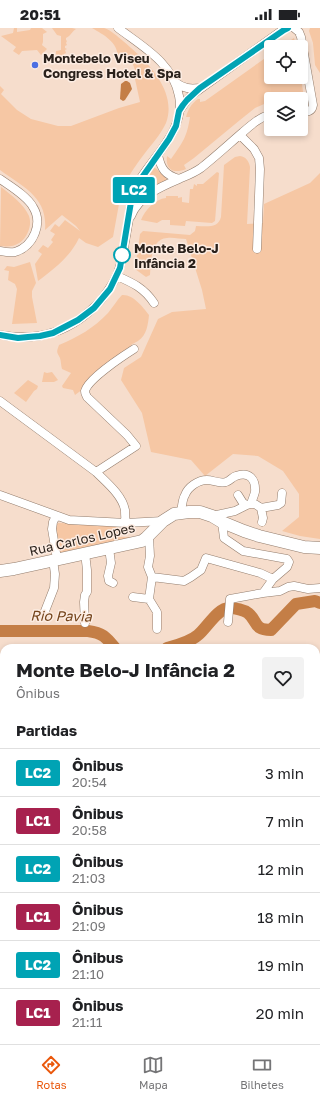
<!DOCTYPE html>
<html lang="pt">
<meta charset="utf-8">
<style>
:root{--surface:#fff;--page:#f2f2f2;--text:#202124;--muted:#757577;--line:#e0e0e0;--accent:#ea580c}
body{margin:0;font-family:"Golos Text",sans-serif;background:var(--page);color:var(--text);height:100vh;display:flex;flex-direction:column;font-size:15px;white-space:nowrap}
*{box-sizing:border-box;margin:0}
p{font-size:13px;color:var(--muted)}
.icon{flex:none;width:22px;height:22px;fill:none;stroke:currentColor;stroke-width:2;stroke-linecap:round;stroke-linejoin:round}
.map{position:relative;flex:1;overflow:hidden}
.details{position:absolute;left:0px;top:616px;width:320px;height:400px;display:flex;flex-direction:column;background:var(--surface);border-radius:12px 12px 0 0;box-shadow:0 2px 6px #0003}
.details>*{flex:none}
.badge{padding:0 8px;border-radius:3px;font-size:14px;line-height:26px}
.buttons{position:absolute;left:264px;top:12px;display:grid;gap:8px}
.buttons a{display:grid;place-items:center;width:44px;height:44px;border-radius:4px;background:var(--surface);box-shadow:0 2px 6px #0003;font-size:20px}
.map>.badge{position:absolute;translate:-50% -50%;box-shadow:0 0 0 2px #fff}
h2{padding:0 16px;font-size:15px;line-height:36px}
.round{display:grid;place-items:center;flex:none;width:42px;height:42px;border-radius:4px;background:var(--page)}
.headline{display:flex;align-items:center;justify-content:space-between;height:68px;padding:0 16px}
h1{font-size:19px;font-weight:700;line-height:30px}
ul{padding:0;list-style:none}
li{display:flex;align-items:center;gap:12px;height:48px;padding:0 16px;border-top:1px solid var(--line)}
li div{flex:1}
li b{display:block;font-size:15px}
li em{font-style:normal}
li .badge{min-width:44px;font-weight:700;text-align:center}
.status{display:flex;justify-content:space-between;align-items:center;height:28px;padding:0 20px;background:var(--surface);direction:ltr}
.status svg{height:11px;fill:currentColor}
.tab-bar{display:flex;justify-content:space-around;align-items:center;height:56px;border-top:1px solid var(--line);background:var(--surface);font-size:11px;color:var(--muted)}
.tab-bar a{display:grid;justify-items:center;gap:2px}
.tab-bar .selected{color:var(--accent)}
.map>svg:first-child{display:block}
</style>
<div class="status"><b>20:51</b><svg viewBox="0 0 49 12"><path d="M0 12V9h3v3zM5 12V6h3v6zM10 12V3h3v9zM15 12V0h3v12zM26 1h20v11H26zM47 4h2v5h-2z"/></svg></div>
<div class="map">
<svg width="320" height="1016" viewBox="0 0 320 1016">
<rect width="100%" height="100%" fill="#f6ddcc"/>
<path fill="#f6c7a4" d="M14,0H17V4L30,2L31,0H42L47,4L43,6V14L42,17L47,21L41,27L37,22L22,23L19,27L13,23L16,19L1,8L13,5Z
M52,0H72L76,1C72,3 71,8 66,10V12L67,13L66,15L67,17L65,18V20L67,21L65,22L66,25L64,26V30L59,29L56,26V23L61,22V8L57,7Z
M92,0C96,0 101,0 104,0C111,1 132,21 138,26C155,43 176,68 166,95C161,106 152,116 145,125C137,135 130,146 123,158L114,155L112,162L121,165L113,209L98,219L86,215L79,210C70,229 54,241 38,253L35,236L42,226L38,223L43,217L48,220L53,214L51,212L55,206L50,203L55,196L59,199L65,192L80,203L76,198L62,187L45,202C48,169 23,159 0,142V58L4,62L1,66L17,82L31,91L58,98H71L119,80L140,74L135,51L136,44L131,32L118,30C118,14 104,7 92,0Z
M310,0H320V45L315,37L313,15L309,3Z
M294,10L296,19H281Z
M271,26V49H301L304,71L303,72H301V71H271V73L255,80L240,92L194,130L184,137L186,141C174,146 165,142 167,128L171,131C183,114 187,109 190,89H186C188,81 192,75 198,71H200V74L205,73Z
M240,128C246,129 249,133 250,139L247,196L263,195L264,176L310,155L320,145V511L300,508L282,503L299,489V466L283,443L258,428L233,426L205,448L191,432L151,424L142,385L121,352L124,340L141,329L158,291L172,284L206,281L202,262L186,211C180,211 173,209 167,210C150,211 151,236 150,247L146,249L135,241L140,206L143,203L190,207L195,203L196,198C206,198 218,201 221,189L224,137L235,129Z
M154,140H155C158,141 165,149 167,152L143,167H140L138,166V163Z
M217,144L219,145L215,193L212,195L186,193L185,198L170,197V192H162L157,195L141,192C145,182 155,171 166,170V168H178V170L182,169V174L189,175L190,161H193L194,156L197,158V156H203Z
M1,159C11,167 24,176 29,188C31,194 30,199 28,204C23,216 13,220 0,218Z
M30,234L36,255L32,263V269L37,295L12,296L17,261L15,256L8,252L9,243L4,242L7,238L14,239Z
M122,267C133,266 143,279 149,287C148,296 147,307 138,313C131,317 132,315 127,323L83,361L75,367L73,362L63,360L62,358L71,345L62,341C61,338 61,333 60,330C57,324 56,325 59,317C78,309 94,300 108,285C113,279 117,272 122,267Z
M44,344L47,345L52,344L58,352L54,354H42Z
M28,352L38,358L37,361L34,363L26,374L14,365Z
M58,495L118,497V509H132L130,512L58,528L56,497Z
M316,640L320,644V754H316Z
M316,813L320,814V920L316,914Z
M0,893H4V956L0,960Z
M320,955V1016H236L239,1012H316V957Z
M99,1012H201V1016H93Z"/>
<path fill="#c47e46" d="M125,53H127L130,55L132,61L125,72L123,73L120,71L121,56Z"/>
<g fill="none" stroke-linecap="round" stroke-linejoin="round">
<path stroke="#c47e46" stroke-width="2" d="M316,1002L320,999
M308,1016L309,1012"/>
<path stroke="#c47e46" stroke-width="12" d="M0,603H88C103,605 106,609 115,620
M167,620C178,617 190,614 198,607C207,600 218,579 230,580C235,580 244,582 248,585C258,593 253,602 271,602L296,576L315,573L320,575"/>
<g stroke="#937d6d" stroke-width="9">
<path id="street" d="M294,0L299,4L301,9L313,77C312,84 307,84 301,84
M175,54C184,61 190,61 201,60
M180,82L187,72L193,66L284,1L288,0
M240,107L254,121L259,130L260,141L257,221
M158,127C161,141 165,147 179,151
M0,151C10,158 27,168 33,179C43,195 34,218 15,224C10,225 5,224 0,223
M131,188C139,168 160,159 179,151C186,148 194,145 201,140C215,129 229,116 243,104C251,97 260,89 271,86
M117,248C133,255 144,260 154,275
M0,307C41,314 73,303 101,272C109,262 117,251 120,238C124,223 126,207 129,191C130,180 131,168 136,158C151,130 186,103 179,68C173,35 143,19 118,0
M0,373L96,444C107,455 122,467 125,482C125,486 125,491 126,495
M96,444L136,418L127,407L87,369C86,366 85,366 85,363C88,351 123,328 134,321
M0,467L69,492L126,495L163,493
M238,467L243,475L247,477L250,476
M261,480L278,477L281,475L282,465
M181,485C182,479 182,472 185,467C188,459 198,452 207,452C213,452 219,456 226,454C230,453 232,449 236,448C249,443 256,451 255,464C254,468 252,472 251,476H255L261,480L263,490L262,494
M56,488L53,494L52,501L57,531
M212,488L235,483L247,477
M222,494L224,510L243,523L287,531L289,534L287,539L273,551L263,565L230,571L228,594
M109,520L111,535L108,548L109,553L113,555
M152,549L184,553L191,549L201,542L206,530L260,545L273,551
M263,565L280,563L288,559L294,558L308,561L320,560
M133,569L149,571L152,549L148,539L150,528L149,508
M149,571L157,584V601
M45,583L54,560L55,546L53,532
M85,595L84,574L85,567L87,564V542L85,525
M0,881L4,885
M316,937L320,935
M316,946L320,942
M0,981L4,975
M211,1012L212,1016
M73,1016L77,1012
M222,1016L225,1012"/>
</g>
<g stroke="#937d6d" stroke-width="13">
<path id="secondary" d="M0,543L14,541L142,513L146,510L163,493L174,486L189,484H200L212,488L222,494L244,503L259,508L304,519L320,520
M316,926L320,929"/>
</g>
<g stroke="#937d6d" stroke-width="14">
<path id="primary" d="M0,664L4,671
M316,743H320"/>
</g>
<use href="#street" stroke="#fff" stroke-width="8"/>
<use href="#secondary" stroke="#fff" stroke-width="12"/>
<use href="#primary" stroke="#fff" stroke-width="13"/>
</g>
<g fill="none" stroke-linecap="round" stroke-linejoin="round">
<g stroke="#fff" stroke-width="9">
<path id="line" d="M0,307L18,310L28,309L40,308L53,305L78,292L94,280L110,261L120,240L131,174L136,158L169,111L176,98L179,83L183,77L187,72L200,60L284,2L288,0"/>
</g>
<use href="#line" stroke="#00a3b4" stroke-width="6"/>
</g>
<circle fill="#4c6fe3" stroke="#fcece2" stroke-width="1.5" cx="35" cy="37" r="4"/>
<circle fill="#fff" stroke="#00a3b4" stroke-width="2" cx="122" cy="227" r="8"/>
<g text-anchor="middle" stroke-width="3" stroke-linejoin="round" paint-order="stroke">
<g font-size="13" font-weight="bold" fill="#2a211b" stroke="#fcece2" text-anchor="start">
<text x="43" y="35">Montebelo Viseu<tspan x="43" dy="15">Congress Hotel &amp; Spa</tspan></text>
</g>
<g font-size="13" font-weight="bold" fill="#2a211b" stroke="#fcece2" text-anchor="start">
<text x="134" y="225">Monte Belo-J<tspan x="134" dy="15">Infância 2</tspan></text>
</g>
<g font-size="13" fill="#2a211b" stroke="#fcece2">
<text transform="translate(82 511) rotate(-13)" y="5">Rua Carlos Lopes</text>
</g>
<g font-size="14" font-style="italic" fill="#75451c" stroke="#fcece2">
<text transform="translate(61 588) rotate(1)" y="5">Rio Pavia</text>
</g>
</g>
</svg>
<div class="buttons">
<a><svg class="icon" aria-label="locate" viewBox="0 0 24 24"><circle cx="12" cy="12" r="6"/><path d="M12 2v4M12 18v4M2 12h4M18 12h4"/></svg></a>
<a><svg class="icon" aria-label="layers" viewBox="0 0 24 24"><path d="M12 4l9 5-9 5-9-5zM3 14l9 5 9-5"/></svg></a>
</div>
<b class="badge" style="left:134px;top:162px;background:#00a3b4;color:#fff">LC2</b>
<section class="details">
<div class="headline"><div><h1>Monte Belo-J Infância 2</h1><p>Ônibus</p></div><a class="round"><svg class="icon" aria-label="heart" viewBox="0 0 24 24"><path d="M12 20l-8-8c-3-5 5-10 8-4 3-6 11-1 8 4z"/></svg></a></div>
<h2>Partidas</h2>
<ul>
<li><span class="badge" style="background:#00a3b4;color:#fff">LC2</span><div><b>Ônibus</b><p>20:54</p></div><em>3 min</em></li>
<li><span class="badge" style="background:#a7214e;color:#fff">LC1</span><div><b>Ônibus</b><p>20:58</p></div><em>7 min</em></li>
<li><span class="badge" style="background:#00a3b4;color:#fff">LC2</span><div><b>Ônibus</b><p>21:03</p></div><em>12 min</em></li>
<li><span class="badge" style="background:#a7214e;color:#fff">LC1</span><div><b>Ônibus</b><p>21:09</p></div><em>18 min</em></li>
<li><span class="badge" style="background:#00a3b4;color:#fff">LC2</span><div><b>Ônibus</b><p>21:10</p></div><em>19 min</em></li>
<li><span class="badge" style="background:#a7214e;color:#fff">LC1</span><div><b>Ônibus</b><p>21:11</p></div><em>20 min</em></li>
</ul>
</section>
</div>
<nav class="tab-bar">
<a class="selected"><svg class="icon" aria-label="directions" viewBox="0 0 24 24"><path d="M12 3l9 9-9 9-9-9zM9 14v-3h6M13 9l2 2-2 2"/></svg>Rotas</a>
<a><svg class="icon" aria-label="map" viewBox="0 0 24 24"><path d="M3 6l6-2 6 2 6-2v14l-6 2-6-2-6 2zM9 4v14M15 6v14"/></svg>Mapa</a>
<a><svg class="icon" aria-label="tickets" viewBox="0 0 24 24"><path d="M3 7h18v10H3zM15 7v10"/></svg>Bilhetes</a>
</nav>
